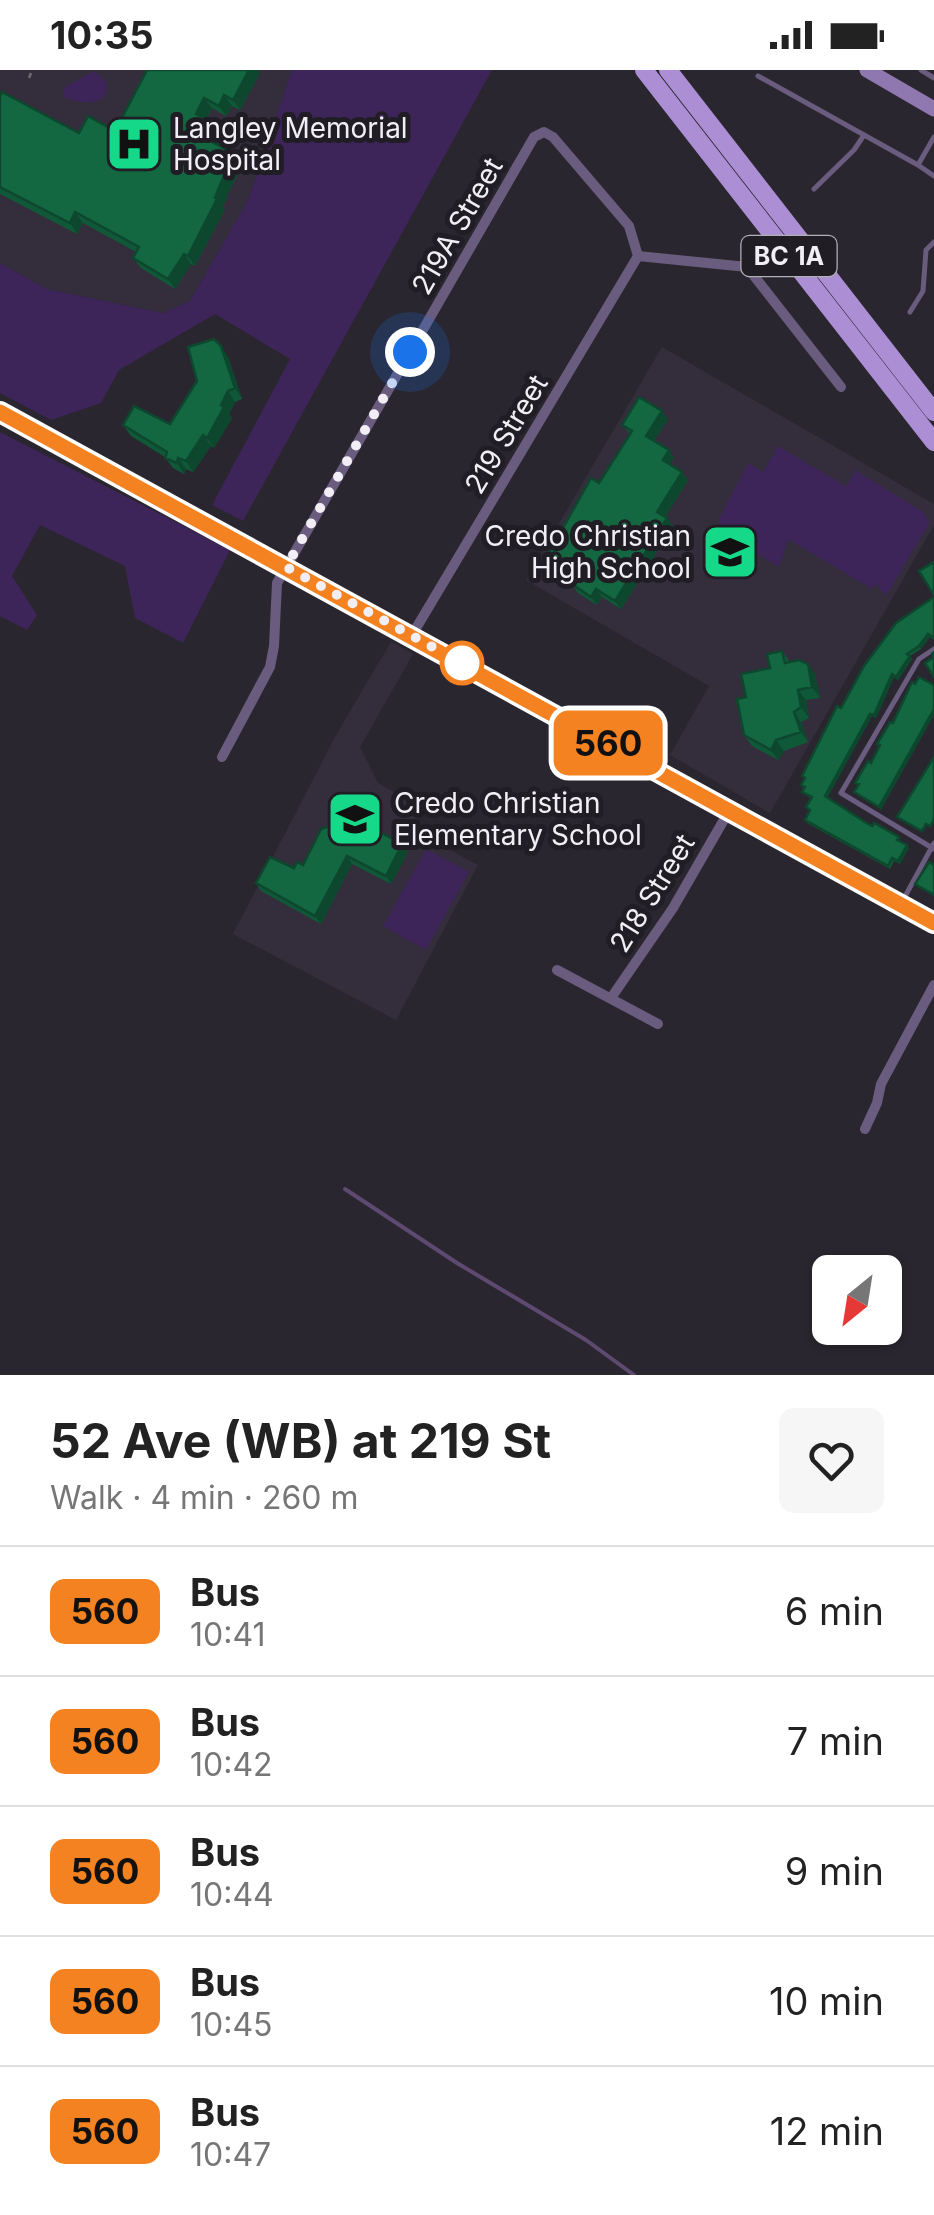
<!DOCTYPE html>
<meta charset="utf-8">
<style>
:root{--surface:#fff;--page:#f6f6f6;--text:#222;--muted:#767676;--line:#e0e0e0}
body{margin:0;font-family:Inter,sans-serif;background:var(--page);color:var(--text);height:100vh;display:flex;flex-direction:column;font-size:38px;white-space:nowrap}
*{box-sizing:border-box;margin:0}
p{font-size:32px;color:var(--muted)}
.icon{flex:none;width:55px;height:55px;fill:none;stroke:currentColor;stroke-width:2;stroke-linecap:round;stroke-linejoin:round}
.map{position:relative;height:1305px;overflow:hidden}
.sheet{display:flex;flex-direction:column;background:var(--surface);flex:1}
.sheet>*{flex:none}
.badge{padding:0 20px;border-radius:15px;font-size:35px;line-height:65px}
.needle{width:65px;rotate:210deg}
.tools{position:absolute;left:812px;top:1185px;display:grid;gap:20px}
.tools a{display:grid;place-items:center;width:90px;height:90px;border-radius:15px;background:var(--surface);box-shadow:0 2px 8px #0004;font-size:50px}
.you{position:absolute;width:50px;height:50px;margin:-25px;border:8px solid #fff;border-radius:50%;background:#1a73e8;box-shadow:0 0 0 15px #1a73e833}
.map>.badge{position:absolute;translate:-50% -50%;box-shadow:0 0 0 5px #fff}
.round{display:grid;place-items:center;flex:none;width:105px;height:105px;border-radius:15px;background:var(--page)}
.overview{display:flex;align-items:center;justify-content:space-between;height:170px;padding:0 50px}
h1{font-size:48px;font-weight:700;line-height:75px}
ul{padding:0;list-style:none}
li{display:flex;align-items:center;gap:30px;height:130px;padding:0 50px;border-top:2px solid var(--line)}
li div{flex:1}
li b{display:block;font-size:38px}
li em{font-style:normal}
li .badge{min-width:110px;font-weight:700;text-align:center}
.status{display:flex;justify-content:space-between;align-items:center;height:70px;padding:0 50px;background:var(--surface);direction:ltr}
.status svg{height:28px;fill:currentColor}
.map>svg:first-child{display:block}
</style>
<div class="status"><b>10:35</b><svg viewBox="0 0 49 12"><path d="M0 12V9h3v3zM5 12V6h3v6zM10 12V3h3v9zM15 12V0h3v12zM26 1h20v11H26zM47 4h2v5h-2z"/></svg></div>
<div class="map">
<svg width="934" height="1305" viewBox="0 0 934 1305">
<rect width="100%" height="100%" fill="#2a262f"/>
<path fill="#342e3c" d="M0,0H292L248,130L190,231L163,243L47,219L0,193Z
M662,277L934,434V455L770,743L670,685L709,616L526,510Z
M391,572L413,584L360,677L378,713L415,734L420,764L478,795L396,950L233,864L336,665Z"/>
<path fill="#3d2559" d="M292,0H492L243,451L212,435L290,289L215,244L119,300L101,333L51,350L0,323V193L47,219L163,243L190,231L248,130Z
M94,1L106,11C112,38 80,34 63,27L65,17Z
M0,362L230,480L183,573L135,548L125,496L40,455L12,506L37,545L27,560L0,546Z
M778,376L847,417L855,400L923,442L930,452L886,526L876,514L872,519L788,469L779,497L719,461V449L748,393L763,402Z
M426,779L469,802L426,880L383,856Z"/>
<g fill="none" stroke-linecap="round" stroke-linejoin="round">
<path stroke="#5e4971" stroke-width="4" d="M345,1119L457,1193L586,1270L634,1305"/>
<path stroke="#6d6a72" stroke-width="2.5" stroke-dasharray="8 8" stroke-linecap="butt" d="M29,8L31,3"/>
<path stroke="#6a5c7e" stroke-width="5" d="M921,0L934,8
M758,6L918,95
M934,67L918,95L934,106
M814,119L854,80L864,65
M910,242L923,221L926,180L934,172
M934,579L919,589L841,723L934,779
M902,832L934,773"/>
<path stroke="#6a5c7e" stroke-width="10" d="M638,186L747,197L841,317
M412,565L638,186
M222,687L270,597L274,576L277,513L534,67L544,62L553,67L629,156L638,186
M557,900L658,954
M611,928L673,838L729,741
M865,1059L877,1033L881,1014L934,915"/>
<path stroke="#8f78af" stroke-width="15" d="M867,0L934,39
M0,342L934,853"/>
<path stroke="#ab8ed4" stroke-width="18" d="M644,0L934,372
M668,0L934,342"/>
</g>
<path fill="#105938" d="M260,3L240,40L232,36L226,46L212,38L206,50L227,68L222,78L243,95L229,121L223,137L225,139L195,196L191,194L175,219L141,198L133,188L136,182L83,153L77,164L0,124V26L79,63L115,61Z
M228,287L242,329L235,332L229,344L232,348L214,378L211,376L193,402L186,399L184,404L173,398L165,387L131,366L123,355L170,354Z
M668,349L654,371L674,388L670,394L688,410L665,447L673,456L621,539L602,527L597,535L578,523L572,514L573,512L551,498L545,490L599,413L630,364L622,355Z
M934,527V570L930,567L921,579L910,586L912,589L898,610L894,607L876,648L872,646L827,728L865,752L900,770V771L907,775L909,778L900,794L894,791L890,799L807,753L805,750L810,741L806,737L811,728L804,724L802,722L804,719L801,715L841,638Z
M782,581L790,592L815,604L820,628L806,630L809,648L801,652L808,672L784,681L778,690L752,676L744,665L746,627Z
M321,759L408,782L391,814L352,794L321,854L261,821L256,813L303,795Z"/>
<path fill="#0d482e" d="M249,0H258L260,3L240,40L233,30Z
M224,25L232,36L226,46L219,36Z
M204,28L212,38L203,55L196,44Z
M220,57L227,68L220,83L212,72Z
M235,84L243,95L229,121L223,137L225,139L195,196L188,186L222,110Z
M75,142L83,153L77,164L70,153Z
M184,184L191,194L175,219L168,209Z
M221,276L228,287L242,329L235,318Z
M228,321L235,332L229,344L232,348L214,378L207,368Z
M662,341L668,349L652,374L646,366Z
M203,365L211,376L193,402L186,391Z
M669,380L674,388L668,398L663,390Z
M178,388L186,399L184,404L177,393Z
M682,402L688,410L663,450L657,442Z
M667,448L673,456L621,539L615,531Z
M596,519L602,527L597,535L591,527Z
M928,564L930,567L921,579L919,576Z
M910,586L912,589L898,610L896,607Z
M808,594L815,604L820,628L812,617Z
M892,604L894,607L876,648L874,645Z
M798,620L806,630L809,648L801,637Z
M934,639V645L881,740L879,737Z
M794,642L801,652L808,672L801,662Z
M870,644L872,646L827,729L825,726Z
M776,670L784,681L778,690L771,680Z
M402,774L408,782L391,814L386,806Z
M907,775L909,778L900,794L898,791Z
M347,786L352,794L321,854L315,846Z"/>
<path fill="#136741" stroke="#0d482e" stroke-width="2.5" d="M147,0H249L233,30L224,25L219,36L204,28L196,44L220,57L212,72L235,84L222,110L215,128L217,129L188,186L184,184L168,209L133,188L139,177L75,142L70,153L0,117V26L2,22L79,63L88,46L115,61Z
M214,269L221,276L235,318L228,321L221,335L224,337L207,368L203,365L186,391L178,388L177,393L165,388L167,382L123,355L134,336L170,354L197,311L188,277Z
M639,327L662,341L646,366L669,380L663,390L682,402L657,442L667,448L615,531L596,519L591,527L572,514L575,509L545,490L591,408L599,413L632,361L622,355Z
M934,492V525L919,501Z
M934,527V568L928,564L919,576L907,584L910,586L896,607L892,604L874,645L870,644L825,726L865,752L872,756L874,753L899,767L897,770L907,775L898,791L892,788L888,796L805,750L810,740L806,737L812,727L802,722L805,717L801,715L805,708L802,706L837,636L841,638L864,596L896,553Z
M782,581L785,593L799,590L808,594L812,617L798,620L801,637L794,642L801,662L776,670L771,680L744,665L737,629L746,627L741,604L770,598L767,584Z
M934,582V607L925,593L934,587L932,584Z
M919,607L934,615V639L879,737L854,722L859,714L855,713L868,691L871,693L880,675L877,674L890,652L893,653L912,612L915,614Z
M934,687V749L930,756L926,754L922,761L897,747Z
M354,748L402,774L386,806L347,786L315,846L256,813L270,787L294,798L297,792L303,795L321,759Z
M929,792L934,795V825L915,814Z"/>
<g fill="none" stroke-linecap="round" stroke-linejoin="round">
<g stroke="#fff" stroke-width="22">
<path id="line" d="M0,342L934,853"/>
</g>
<use href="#line" stroke="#f58220" stroke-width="15"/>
<path stroke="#f1eff5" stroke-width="10" stroke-dasharray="0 18" d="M410,282L286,497L462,593"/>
</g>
<defs>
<g id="hospital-square" transform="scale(2.875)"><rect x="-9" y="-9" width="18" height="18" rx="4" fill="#15d989" stroke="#201d25"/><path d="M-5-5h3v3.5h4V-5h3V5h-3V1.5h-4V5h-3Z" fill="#111"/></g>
<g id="school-square" transform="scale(2.875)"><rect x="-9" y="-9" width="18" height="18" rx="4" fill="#15d989" stroke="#201d25"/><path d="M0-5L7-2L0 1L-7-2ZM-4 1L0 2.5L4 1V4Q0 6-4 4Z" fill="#111"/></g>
</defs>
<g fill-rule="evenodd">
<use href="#hospital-square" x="134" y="74"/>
<use href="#school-square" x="730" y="482"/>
<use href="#school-square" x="355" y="749"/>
</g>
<circle fill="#fff" stroke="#f58220" stroke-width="5" cx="462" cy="593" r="20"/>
<g text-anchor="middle" stroke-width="10" stroke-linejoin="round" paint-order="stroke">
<rect fill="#201d25" stroke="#b2b0b7" stroke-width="2.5" x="741.5" y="166" width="95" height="40" rx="8"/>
<g font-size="25" font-weight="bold" fill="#f1eff5">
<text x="789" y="195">BC 1A</text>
</g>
<g font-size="28" fill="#f1eff5" stroke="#201d25" text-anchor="start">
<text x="173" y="68">Langley Memorial<tspan x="173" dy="32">Hospital</tspan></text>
<text x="691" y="476" text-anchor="end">Credo Christian<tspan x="691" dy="32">High School</tspan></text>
<text x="394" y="743">Credo Christian<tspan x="394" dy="32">Elementary School</tspan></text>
</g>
<g font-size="28" fill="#f1eff5" stroke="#201d25">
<text transform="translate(457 156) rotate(-60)" y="10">219A Street</text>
<text transform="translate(506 364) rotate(-59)" y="10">219 Street</text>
<text transform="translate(652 823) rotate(-58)" y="10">218 Street</text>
</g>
</g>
</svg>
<div class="tools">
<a><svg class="needle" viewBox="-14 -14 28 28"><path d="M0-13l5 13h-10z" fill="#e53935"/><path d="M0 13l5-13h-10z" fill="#767676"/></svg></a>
</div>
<div class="you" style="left:410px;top:282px"></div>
<b class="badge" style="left:608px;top:673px;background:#f58220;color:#111">560</b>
</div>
<section class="sheet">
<div class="overview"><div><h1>52 Ave (WB) at 219 St</h1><p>Walk · 4 min · 260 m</p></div><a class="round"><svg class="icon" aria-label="heart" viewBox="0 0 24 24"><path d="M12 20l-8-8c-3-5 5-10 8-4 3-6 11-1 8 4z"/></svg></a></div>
<ul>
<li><span class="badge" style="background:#f58220;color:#111">560</span><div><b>Bus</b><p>10:41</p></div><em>6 min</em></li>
<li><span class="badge" style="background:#f58220;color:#111">560</span><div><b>Bus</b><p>10:42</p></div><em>7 min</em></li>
<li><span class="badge" style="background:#f58220;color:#111">560</span><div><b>Bus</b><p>10:44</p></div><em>9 min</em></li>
<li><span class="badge" style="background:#f58220;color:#111">560</span><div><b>Bus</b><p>10:45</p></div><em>10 min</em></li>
<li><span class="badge" style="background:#f58220;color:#111">560</span><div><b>Bus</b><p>10:47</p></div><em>12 min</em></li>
</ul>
</section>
